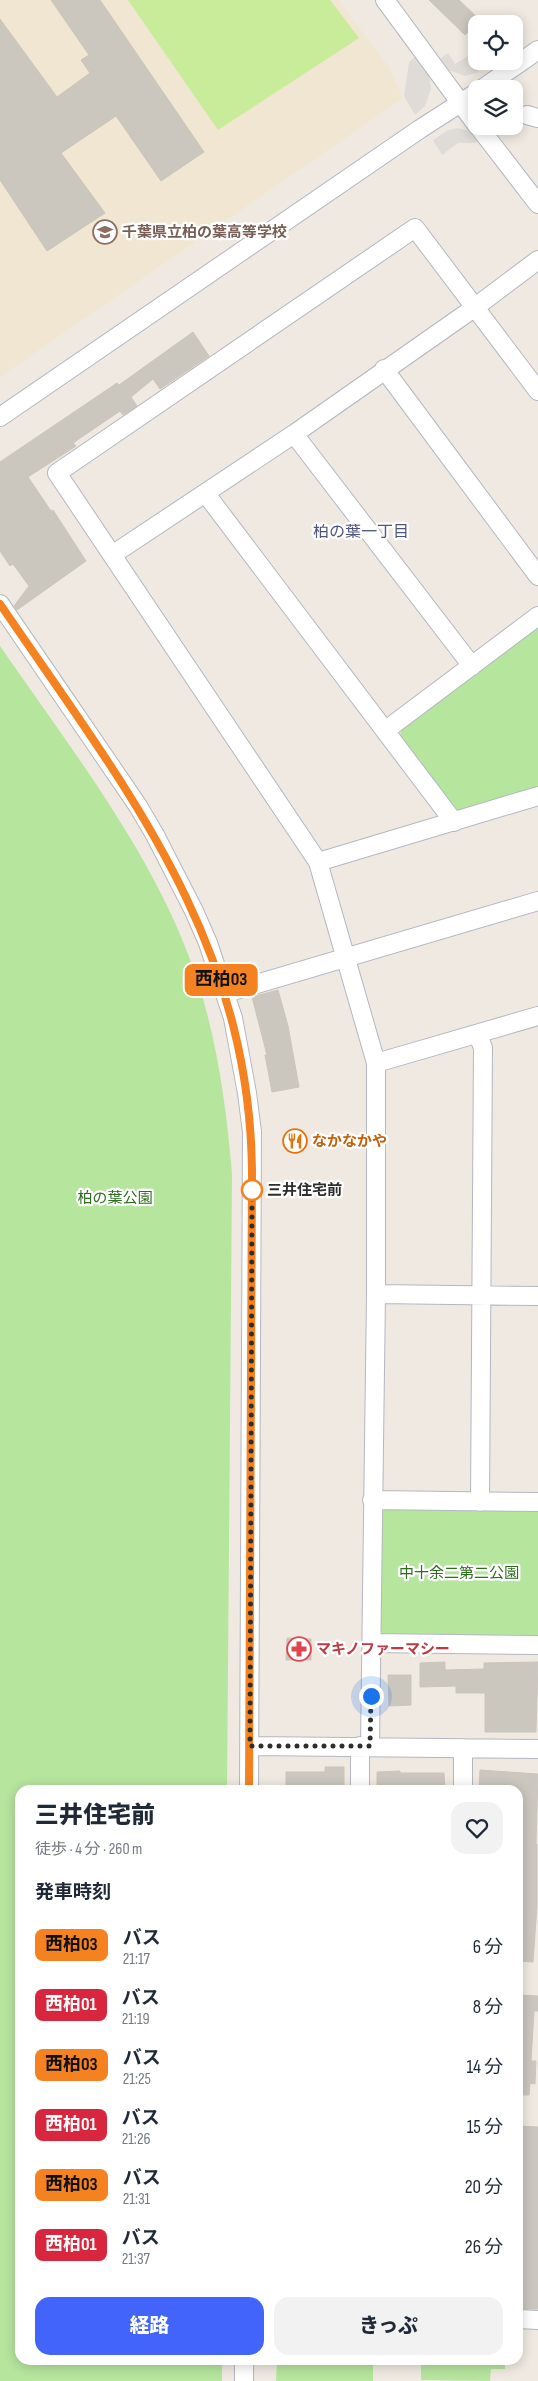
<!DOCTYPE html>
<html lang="ja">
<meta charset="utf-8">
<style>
:root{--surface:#fff;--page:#f2f2f3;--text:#1f2937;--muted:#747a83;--accent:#4264fb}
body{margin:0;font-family:"Sofia Sans Condensed","Noto Sans JP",sans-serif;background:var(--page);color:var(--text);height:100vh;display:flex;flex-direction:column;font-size:19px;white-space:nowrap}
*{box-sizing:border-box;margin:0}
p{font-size:16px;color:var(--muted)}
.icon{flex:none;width:28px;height:28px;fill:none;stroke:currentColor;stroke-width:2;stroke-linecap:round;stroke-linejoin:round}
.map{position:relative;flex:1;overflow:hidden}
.panel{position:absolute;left:15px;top:1785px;width:508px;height:580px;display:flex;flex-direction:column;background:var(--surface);border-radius:15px;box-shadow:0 2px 12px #0003}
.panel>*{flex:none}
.badge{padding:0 10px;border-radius:8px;font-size:18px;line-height:32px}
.tools{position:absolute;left:468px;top:15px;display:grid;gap:10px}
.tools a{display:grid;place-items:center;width:55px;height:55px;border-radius:10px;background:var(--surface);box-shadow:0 2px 12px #0003;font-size:25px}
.you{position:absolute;width:25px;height:25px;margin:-12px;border:4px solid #fff;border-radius:50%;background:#1a73e8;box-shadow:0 0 0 8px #1a73e833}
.map>.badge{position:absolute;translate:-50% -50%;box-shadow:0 0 0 2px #fff}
h2{padding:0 20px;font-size:19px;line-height:45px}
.round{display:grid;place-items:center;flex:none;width:52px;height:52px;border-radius:15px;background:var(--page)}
.head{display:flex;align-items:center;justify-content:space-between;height:85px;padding:0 20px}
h1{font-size:24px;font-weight:800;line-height:38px}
.button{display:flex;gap:10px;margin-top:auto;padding:10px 20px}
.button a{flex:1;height:58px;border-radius:15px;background:var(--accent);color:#fff;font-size:20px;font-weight:800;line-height:58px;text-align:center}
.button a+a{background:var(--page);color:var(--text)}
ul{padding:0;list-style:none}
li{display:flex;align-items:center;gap:15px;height:60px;padding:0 20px}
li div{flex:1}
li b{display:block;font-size:19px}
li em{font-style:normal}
li .badge{min-width:55px;font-weight:700;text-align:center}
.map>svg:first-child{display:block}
</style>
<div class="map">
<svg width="538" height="2381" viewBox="0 0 538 2381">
<rect width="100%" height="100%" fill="#efe9e1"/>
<path fill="#f0e6d1" d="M0,0H338L389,67L403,98L0,377Z"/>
<path fill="#b6e59e" d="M538,626V789L462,812L453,810L400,739L401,729Z
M0,646C68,745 150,849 191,962C216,1030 226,1103 232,1174L227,1790H20V2360H222V2381H0Z
M386,1508L538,1510V1641L386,1637L379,1630L380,1515Z
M277,2360H373V2381H276Z
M412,2360H505V2369H491L490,2381L421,2380V2361Z"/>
<path fill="#c9ec9a" d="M128,0H330L359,38L218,130Z"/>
<path fill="#dfdcd8" d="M448,53L455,64L468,56L479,72L465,76L451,71L443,65L441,58Z
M416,56L430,79L431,89L425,106L415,115L404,96L409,62Z
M458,128L469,131L478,141L475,143H458L442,155L433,140L448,130Z"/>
<path fill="#cbc7bf" stroke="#cbc5ba" d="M51,0H100L204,152L161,181L116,116L61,153L105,213L47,251L0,180V19L57,97L90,73L81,60L89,55Z
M429,0H459L480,20L465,35Z
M193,332L209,356L160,389L153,379L131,397L137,406L123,415L120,411L73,443L76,446L28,477L51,511L53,510L86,561L17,610L14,606L29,586L13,564L10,566L0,551V462L117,383L119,385Z
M278,990L288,1026L299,1087L272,1092L265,1055H267L252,997Z
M287,1638L311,1639V1660H286Z
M445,1662V1670L484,1669V1663L538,1662L536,1732H485V1693H456V1686L420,1687V1663Z
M388,1675H411V1705L389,1706Z
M325,1767H344V1790H286V1772H325Z
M480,1770L538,1774L536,1844H537V1906L533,1962L518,1961L519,1833H518V1790L479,1788Z
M400,1771V1773H444L445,1790L377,1789V1772Z
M518,1995L538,1996V2011H534L531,2061H536L535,2084L530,2083L529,2095H518Z
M518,2126L538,2127V2309H518Z"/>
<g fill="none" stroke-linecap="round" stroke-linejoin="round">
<g stroke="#b4b7c1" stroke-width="20">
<path id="minor" d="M385,0L476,124
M482,89L538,50
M527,115L538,118
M478,126L538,204
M384,369L538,576
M0,417L420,129L476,93
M294,434L472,666
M206,494L454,822
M112,555L294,434L474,308L538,260
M0,604L138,806L155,835L194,911L208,943L233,1018L247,1093L252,1132L249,1790
M386,730L538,616
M318,862L538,796
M226,993L538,901
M478,1035L483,1048L480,1502
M376,1063L538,1016
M376,1294L538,1296
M372,1500L538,1502
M372,1643L538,1645
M250,1746L538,1749
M370,1746L376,1294V1063L318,862L57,473L415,228L538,391
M360,1790V1746
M463,1790V1748
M518,2319L538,2320
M244,2360V2381"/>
</g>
<use href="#minor" stroke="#fff" stroke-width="18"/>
</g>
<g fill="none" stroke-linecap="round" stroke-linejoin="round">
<g stroke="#fff" stroke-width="11">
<path id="line" d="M0,604C124,786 249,938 252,1170L249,1790"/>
</g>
<use href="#line" stroke="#f58220" stroke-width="8"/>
<path stroke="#2e2e2e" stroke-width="5" stroke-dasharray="0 9" d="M252,1190L250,1746H370L371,1696"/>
</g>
<defs>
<g id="school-ring" transform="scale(1.25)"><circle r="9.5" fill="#fff" stroke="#8d6e63" stroke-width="1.5"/><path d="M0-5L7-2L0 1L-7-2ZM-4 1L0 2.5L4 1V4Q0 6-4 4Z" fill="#8d6e63"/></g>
<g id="restaurant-ring" transform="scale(1.25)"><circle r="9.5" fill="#fff" stroke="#e8710a" stroke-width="1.5"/><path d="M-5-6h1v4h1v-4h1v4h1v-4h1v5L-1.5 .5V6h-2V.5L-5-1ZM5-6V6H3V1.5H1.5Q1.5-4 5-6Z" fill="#e8710a"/></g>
<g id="pharmacy-ring" transform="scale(1.25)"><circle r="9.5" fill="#fff" stroke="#e0444e" stroke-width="1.5"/><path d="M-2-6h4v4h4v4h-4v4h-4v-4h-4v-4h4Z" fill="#e0444e"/></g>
</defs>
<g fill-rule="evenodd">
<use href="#school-ring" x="105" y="232"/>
<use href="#restaurant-ring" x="295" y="1141"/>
<use href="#pharmacy-ring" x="299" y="1649"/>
</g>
<circle fill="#fff" stroke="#f58220" stroke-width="2.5" cx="252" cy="1190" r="10"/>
<g text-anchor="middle" stroke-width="4.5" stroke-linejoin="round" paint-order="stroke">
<g font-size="15" font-weight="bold" fill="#785e54" stroke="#fff" text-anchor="start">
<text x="122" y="237">千葉県立柏の葉高等学校</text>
</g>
<g font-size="15" font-weight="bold" fill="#c56008" stroke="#fff" text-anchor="start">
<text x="312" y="1146">なかなかや</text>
</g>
<g font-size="15" font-weight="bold" fill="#2e2e2e" stroke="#fff" text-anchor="start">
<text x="267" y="1195">三井住宅前</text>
</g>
<g font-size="15" fill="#2c6e1b" stroke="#fff">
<text x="115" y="1203">柏の葉公園</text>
<text x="459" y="1578">中十余二第二公園</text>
</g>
<g font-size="15" font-weight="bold" fill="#be3a42" stroke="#fff" text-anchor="start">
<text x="316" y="1654">マキノファーマシー</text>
</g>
<g font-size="16" fill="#4d5680" stroke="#fff">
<text x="361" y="537">柏の葉一丁目</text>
</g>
</g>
</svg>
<div class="tools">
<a><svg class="icon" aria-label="locate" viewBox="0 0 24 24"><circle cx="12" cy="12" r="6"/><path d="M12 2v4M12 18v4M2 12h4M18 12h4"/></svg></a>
<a><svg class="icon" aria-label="layers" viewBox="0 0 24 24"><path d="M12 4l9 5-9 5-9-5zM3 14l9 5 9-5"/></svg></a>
</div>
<div class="you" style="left:371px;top:1696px"></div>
<b class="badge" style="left:221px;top:980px;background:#f58220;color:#111">西柏03</b>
<section class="panel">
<div class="head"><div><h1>三井住宅前</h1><p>徒歩 · 4 分 · 260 m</p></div><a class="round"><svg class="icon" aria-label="heart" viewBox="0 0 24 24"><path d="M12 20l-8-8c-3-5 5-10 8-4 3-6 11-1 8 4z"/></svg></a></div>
<h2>発車時刻</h2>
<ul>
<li><span class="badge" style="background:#f58220;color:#111">西柏03</span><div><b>バス</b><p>21:17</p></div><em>6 分</em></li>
<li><span class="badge" style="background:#d7263d;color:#fff">西柏01</span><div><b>バス</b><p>21:19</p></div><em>8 分</em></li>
<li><span class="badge" style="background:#f58220;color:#111">西柏03</span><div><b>バス</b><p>21:25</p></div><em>14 分</em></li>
<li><span class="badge" style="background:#d7263d;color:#fff">西柏01</span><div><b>バス</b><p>21:26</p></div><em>15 分</em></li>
<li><span class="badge" style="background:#f58220;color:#111">西柏03</span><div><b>バス</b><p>21:31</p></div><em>20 分</em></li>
<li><span class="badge" style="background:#d7263d;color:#fff">西柏01</span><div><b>バス</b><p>21:37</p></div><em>26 分</em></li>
</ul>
<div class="button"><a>経路</a><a>きっぷ</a></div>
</section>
</div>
